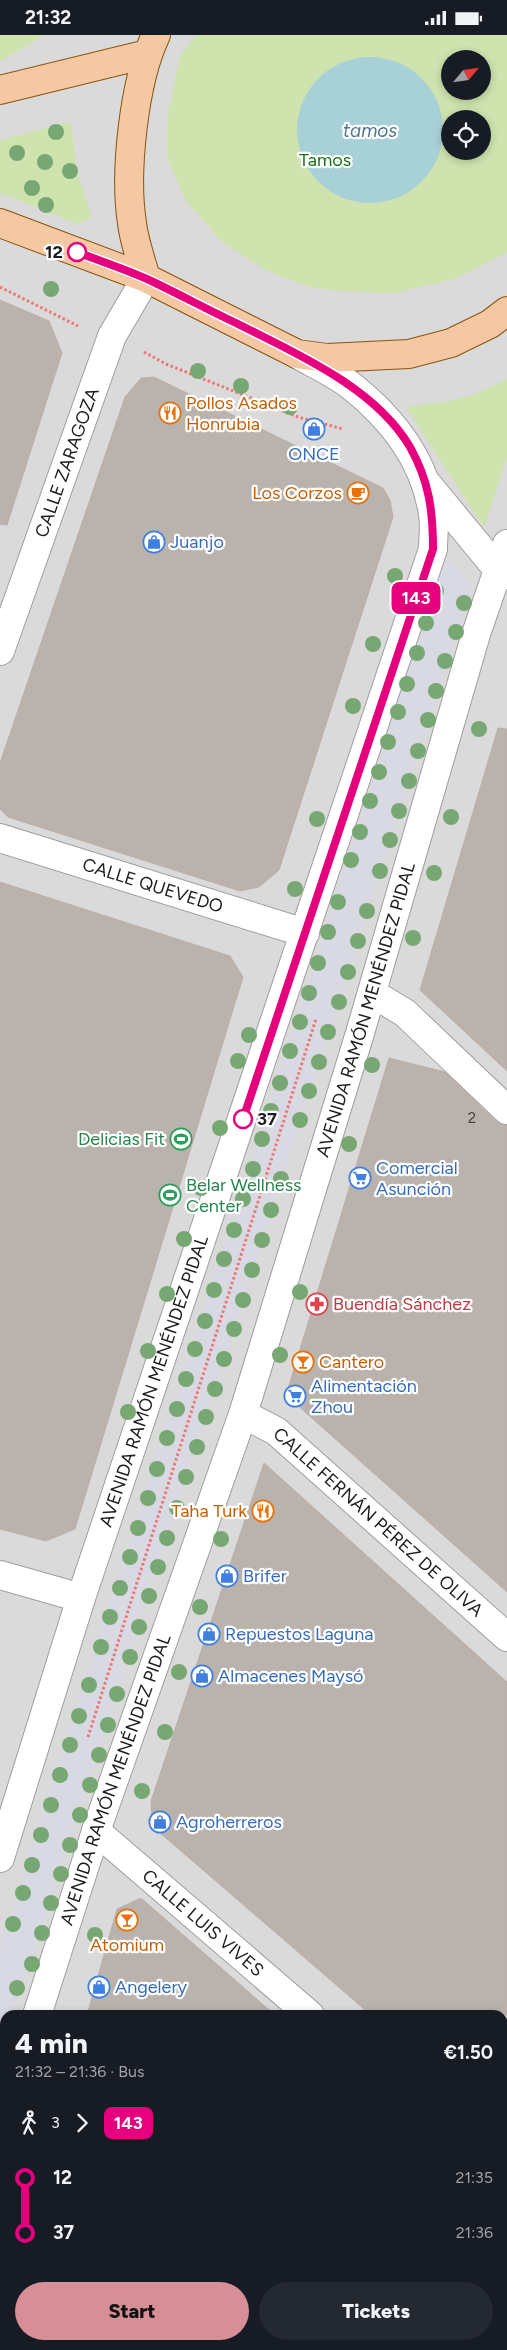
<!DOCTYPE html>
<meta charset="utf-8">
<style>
:root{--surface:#171b24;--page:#242831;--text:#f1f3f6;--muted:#9ea1a6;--accent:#d78e97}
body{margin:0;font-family:Figtree,sans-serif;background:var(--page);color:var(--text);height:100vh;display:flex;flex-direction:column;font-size:19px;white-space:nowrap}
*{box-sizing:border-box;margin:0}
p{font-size:16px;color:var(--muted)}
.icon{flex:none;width:28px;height:28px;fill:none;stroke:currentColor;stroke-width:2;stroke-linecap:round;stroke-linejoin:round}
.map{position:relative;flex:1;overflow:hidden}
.side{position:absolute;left:0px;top:1975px;width:508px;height:340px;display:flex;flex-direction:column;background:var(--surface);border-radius:15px 15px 0 0;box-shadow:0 2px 8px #0003}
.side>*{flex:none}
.badge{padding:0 10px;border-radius:8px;font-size:18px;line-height:32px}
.needle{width:32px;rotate:61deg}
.fabs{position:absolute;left:441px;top:15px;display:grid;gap:10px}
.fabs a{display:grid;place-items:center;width:50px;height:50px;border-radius:50%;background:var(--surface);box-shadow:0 2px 8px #0003;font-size:25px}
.map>.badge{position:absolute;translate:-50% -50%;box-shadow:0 0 0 2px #fff}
.legs{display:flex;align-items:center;gap:8px;height:55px;padding:0 15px;font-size:16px}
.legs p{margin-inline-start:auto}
.summary{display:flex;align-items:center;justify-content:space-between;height:85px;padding:0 15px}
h1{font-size:28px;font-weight:800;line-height:38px}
.action{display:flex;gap:10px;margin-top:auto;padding:10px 15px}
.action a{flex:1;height:58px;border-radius:30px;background:var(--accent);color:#111;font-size:20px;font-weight:800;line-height:58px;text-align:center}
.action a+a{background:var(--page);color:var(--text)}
ul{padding:0 15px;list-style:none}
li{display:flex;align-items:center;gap:18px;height:55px;font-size:19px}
li i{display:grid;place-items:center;width:8px;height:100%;margin:0 6px;background:currentColor}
li i::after{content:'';width:12px;height:12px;margin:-6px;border:4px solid;border-radius:50%;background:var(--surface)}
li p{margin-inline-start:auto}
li:first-child i{background:linear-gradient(#0000 50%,currentColor 0)}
li:last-child i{background:linear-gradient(currentColor 50%,#0000 0)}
.status{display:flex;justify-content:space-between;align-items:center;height:35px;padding:0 25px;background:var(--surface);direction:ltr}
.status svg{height:14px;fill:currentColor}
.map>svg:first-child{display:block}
</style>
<div class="status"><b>21:32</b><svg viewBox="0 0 49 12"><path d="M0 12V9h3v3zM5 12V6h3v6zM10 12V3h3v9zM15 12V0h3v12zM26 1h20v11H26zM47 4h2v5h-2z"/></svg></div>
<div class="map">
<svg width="507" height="2315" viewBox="0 0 507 2315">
<rect width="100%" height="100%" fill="#ede9e4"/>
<path fill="#dbdada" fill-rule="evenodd" d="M0,0H507V2315H0ZM450,24H482V56H450ZM450,84H482V116H450ZM5,1980H502V2310H5Z"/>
<path fill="#cee3ae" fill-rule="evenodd" d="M0,0H45L0,26Z
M197,0H507V216L503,220L454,244L395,258L355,257L313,253L267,236L222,207L185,165L167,122L168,79L180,20ZM450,24H482V56H450ZM450,84H482V116H450Z
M69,87L72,95L77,137L92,182L78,189L0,158V105Z
M507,344V422L484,493L406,372L449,366L473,360Z"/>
<path fill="#d8d9e3" d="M444,521L473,550L13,1980H5V2006L0,2022V1912Z"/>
<path fill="#a8d1d7" d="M297 95a73 73 0 1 1 146 0a73 73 0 1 1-146 0Z"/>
<path fill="#bab2ad" stroke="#beafa8" d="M0,265L49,286L62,318L7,490L0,489Z
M154,342L383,453L390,465L393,482L279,835L259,852L240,856L8,782L0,774V728L125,362L141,343Z
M498,693L507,694V1036L420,955Z
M0,847L230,921L243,942L75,1494L46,1506L0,1494Z
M389,1023L445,1037L496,1086L507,1090V1557L286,1360Z
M264,1428L507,1647V1980H371L159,1797L152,1786L151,1766Z
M141,1863L275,1980H87L117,1874Z"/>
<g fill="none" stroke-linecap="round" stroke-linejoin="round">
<g stroke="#9e9e9e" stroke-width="30">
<g id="minor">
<path d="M428,450L499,536L507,540"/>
<path id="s1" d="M0,616L112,301L146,243"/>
<path id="s2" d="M0,803L305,898"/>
<path d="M372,958L405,978L507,1075"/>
<path id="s3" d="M243,1379L276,1396L507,1602"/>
<path d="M0,1540L81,1563"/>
<path id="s4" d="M96,1796L310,1980"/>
<path id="s5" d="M0,1823L81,1563L433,514C433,503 435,490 433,479C425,425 392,383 350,350C334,338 314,329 297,319"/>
<path id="s6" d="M37,1980L96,1796L243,1379L360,998L476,599L507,509"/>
<path d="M0,2097L5,2081"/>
<path d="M502,2144L507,2148"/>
</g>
</g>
<g stroke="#88530e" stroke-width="30">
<path id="major" d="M0,55L147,19
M0,188L146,243L297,319L327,323L409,319L451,308L490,289L507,276
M146,243C141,225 134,206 132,188C124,137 134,46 156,0"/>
</g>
<path stroke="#ec7676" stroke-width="3" stroke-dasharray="2.5 2.5" stroke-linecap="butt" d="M0,252L78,291
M144,317L166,329L298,382L343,394
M88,1702L316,984"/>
<use href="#minor" stroke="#fff" stroke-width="28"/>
<use href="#major" stroke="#f3c8a3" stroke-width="28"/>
</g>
<g fill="#77a772">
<circle cx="56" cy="97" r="8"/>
<circle cx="17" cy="118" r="8"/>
<circle cx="45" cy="127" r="8"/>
<circle cx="70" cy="136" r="8"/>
<circle cx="32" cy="153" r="8"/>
<circle cx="46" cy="170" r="8"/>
<circle cx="51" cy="254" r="8"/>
<circle cx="198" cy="336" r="8"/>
<circle cx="241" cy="351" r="8"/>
<circle cx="290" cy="372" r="8"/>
<circle cx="395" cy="541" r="8"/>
<circle cx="436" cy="556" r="8"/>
<circle cx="464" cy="568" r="8"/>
<circle cx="426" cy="588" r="8"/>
<circle cx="456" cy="597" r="8"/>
<circle cx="373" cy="609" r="8"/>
<circle cx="417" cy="618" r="8"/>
<circle cx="445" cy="626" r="8"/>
<circle cx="407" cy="649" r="8"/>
<circle cx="436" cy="656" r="8"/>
<circle cx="353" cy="671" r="8"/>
<circle cx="398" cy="677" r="8"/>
<circle cx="428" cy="685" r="8"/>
<circle cx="479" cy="694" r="8"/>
<circle cx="388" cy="707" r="8"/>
<circle cx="418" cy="716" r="8"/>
<circle cx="379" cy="737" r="8"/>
<circle cx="409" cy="746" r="8"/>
<circle cx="370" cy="766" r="8"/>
<circle cx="399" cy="776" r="8"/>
<circle cx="451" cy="782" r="8"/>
<circle cx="317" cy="784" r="8"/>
<circle cx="360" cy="797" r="8"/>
<circle cx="390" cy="805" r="8"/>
<circle cx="351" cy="825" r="8"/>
<circle cx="380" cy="836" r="8"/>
<circle cx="434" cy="838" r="8"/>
<circle cx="295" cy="854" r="8"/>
<circle cx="338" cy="867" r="8"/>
<circle cx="367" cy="876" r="8"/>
<circle cx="328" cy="897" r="8"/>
<circle cx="413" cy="903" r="8"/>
<circle cx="358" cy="906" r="8"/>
<circle cx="318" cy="928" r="8"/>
<circle cx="348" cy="937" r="8"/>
<circle cx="309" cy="958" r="8"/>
<circle cx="339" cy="967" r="8"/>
<circle cx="300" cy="987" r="8"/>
<circle cx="328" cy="997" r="8"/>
<circle cx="249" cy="1000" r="8"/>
<circle cx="290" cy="1016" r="8"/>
<circle cx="238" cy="1026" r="8"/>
<circle cx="319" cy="1027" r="8"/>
<circle cx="372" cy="1030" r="8"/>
<circle cx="280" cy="1048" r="8"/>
<circle cx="309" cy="1056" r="8"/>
<circle cx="271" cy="1076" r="8"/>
<circle cx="300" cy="1085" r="8"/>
<circle cx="220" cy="1093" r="8"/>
<circle cx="262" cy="1104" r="8"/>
<circle cx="349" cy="1109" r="8"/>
<circle cx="253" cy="1134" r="8"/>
<circle cx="281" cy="1144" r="8"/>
<circle cx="201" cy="1153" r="8"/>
<circle cx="243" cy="1164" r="8"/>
<circle cx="271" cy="1175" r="8"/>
<circle cx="234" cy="1195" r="8"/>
<circle cx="184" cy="1204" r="8"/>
<circle cx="262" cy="1205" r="8"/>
<circle cx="224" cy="1224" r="8"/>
<circle cx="252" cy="1235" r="8"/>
<circle cx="214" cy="1255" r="8"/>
<circle cx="300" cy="1257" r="8"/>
<circle cx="167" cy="1259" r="8"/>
<circle cx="243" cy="1265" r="8"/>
<circle cx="205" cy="1286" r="8"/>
<circle cx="234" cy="1294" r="8"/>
<circle cx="195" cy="1314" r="8"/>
<circle cx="148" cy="1316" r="8"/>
<circle cx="280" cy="1320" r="8"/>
<circle cx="224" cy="1324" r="8"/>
<circle cx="186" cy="1344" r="8"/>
<circle cx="215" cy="1354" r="8"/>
<circle cx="177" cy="1374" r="8"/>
<circle cx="128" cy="1377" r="8"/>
<circle cx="206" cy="1382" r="8"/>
<circle cx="167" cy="1403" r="8"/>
<circle cx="197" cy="1412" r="8"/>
<circle cx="157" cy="1434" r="8"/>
<circle cx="186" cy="1442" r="8"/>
<circle cx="148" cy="1463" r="8"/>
<circle cx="177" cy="1473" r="8"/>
<circle cx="138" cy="1493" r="8"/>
<circle cx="167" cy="1503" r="8"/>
<circle cx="221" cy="1504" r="8"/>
<circle cx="130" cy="1522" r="8"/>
<circle cx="158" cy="1532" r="8"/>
<circle cx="120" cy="1553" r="8"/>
<circle cx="149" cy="1561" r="8"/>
<circle cx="200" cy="1572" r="8"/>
<circle cx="110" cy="1582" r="8"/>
<circle cx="139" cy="1592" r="8"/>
<circle cx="101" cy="1612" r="8"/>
<circle cx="130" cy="1622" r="8"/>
<circle cx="179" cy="1637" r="8"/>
<circle cx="89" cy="1650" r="8"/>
<circle cx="117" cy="1659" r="8"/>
<circle cx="79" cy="1681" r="8"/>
<circle cx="108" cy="1690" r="8"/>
<circle cx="165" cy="1697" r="8"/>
<circle cx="70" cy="1710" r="8"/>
<circle cx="99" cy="1720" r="8"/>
<circle cx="60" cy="1740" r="8"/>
<circle cx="90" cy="1750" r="8"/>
<circle cx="142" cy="1756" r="8"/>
<circle cx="51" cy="1770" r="8"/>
<circle cx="80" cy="1780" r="8"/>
<circle cx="41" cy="1800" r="8"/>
<circle cx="70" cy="1810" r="8"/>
<circle cx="32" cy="1830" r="8"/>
<circle cx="61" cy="1839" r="8"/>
<circle cx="23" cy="1858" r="8"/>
<circle cx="51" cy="1868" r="8"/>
<circle cx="13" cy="1889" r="8"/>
<circle cx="42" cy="1898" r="8"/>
<circle cx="95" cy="1900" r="8"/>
<circle cx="32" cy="1929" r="8"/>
<circle cx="17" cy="1953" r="8"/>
</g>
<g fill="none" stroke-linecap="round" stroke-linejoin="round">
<g stroke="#fff" stroke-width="11">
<path id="line-1" d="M77,217C100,226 125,234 147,244C177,258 206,274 236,288C295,318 375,352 410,412C429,446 433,475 433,514L243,1084"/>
</g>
<use href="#line-1" stroke="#e6007e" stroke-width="8"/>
</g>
<defs>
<g id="restaurant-ring" transform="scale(1.125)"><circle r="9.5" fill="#fff" stroke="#e8710a" stroke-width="1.5"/><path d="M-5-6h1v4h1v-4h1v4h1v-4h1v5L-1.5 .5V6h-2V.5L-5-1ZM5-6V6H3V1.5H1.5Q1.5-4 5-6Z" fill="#e8710a"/></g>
<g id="shop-ring" transform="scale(1.125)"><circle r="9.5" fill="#fff" stroke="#3f7fe0" stroke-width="1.5"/><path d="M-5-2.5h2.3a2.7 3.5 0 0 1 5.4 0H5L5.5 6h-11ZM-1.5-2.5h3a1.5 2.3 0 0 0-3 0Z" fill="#3f7fe0"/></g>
<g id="cafe-ring" transform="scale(1.125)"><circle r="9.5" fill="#fff" stroke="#e8710a" stroke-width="1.5"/><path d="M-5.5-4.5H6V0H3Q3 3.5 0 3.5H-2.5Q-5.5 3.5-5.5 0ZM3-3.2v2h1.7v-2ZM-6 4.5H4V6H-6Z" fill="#e8710a"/></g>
<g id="stadium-ring" transform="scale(1.125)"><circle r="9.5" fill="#fff" stroke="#2e9e5b" stroke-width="1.5"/><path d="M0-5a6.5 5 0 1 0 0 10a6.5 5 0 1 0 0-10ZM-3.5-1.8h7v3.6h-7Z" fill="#2e9e5b"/></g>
<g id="supermarket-ring" transform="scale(1.125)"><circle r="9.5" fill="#fff" stroke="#3f7fe0" stroke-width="1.5"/><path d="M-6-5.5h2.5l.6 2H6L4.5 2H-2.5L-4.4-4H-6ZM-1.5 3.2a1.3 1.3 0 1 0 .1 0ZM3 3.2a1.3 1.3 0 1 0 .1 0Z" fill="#3f7fe0"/></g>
<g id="pharmacy-ring" transform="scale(1.125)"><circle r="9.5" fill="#fff" stroke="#e0444e" stroke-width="1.5"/><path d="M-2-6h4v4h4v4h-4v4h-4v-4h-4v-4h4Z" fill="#e0444e"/></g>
<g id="bar-ring" transform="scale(1.125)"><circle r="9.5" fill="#fff" stroke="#e8710a" stroke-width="1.5"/><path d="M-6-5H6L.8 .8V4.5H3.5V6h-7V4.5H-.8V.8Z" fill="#e8710a"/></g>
</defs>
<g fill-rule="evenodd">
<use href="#restaurant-ring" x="170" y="378"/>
<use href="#shop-ring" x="314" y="394"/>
<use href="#cafe-ring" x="358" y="458"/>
<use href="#shop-ring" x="154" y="507"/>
<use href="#stadium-ring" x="181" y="1104"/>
<use href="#supermarket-ring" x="360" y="1143"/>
<use href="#stadium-ring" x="170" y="1160"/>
<use href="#pharmacy-ring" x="317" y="1269"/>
<use href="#bar-ring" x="303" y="1327"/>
<use href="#supermarket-ring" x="295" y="1361"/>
<use href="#restaurant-ring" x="263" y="1476"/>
<use href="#shop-ring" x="227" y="1541"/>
<use href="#shop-ring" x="209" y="1599"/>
<use href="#shop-ring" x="202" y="1641"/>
<use href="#shop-ring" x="160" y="1787"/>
<use href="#bar-ring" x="127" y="1885"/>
<use href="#shop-ring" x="99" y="1952"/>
</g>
<g fill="#fff" stroke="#e6007e" stroke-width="2.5">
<circle cx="77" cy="217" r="9"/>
<circle cx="243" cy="1084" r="9"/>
</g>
<g text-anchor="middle" stroke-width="4.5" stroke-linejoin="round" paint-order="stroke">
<g font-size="15" fill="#444241">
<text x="472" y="1088">2</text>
</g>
<g font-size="18" fill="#177115" stroke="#fff">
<text x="325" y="131">Tamos</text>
</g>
<g font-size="18" font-weight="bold" fill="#1d1d1d" stroke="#fff" text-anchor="end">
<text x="63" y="223">12</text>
<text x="257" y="1090" text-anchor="start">37</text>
</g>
<g font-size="18" fill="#c56008" stroke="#fff" text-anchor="start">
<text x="186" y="374">Pollos Asados<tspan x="186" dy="21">Honrubia</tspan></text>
<text x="342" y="464" text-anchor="end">Los Corzos</text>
<text x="319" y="1333">Cantero</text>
<text x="247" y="1482" text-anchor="end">Taha Turk</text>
<text x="127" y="1916" text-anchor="middle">Atomium</text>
</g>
<g font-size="18" fill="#366cbe" stroke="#fff" text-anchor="start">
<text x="314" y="425" text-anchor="middle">ONCE</text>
<text x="170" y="513">Juanjo</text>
<text x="376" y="1139">Comercial<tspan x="376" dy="21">Asunción</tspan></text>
<text x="311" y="1357">Alimentación<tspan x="311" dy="21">Zhou</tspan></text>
<text x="243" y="1547">Brifer</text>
<text x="225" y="1605">Repuestos Laguna</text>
<text x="218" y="1647">Almacenes Maysó</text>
<text x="176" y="1793">Agroherreros</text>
<text x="115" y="1958">Angelery</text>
</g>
<g font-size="18" fill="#1d1d1d" stroke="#fff">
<text dy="6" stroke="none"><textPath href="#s1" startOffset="200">CALLE ZARAGOZA</textPath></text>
<text dy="6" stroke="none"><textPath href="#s2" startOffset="160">CALLE QUEVEDO</textPath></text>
<text dy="6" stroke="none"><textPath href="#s6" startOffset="1058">AVENIDA RAMÓN MENÉNDEZ PIDAL</textPath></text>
<text dy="6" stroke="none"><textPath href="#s5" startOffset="501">AVENIDA RAMÓN MENÉNDEZ PIDAL</textPath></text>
<text dy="6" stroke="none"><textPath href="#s3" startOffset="174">CALLE FERNÁN PÉREZ DE OLIVA</textPath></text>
<text dy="6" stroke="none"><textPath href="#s6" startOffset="248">AVENIDA RAMÓN MENÉNDEZ PIDAL</textPath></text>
<text dy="6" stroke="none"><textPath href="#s4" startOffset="141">CALLE LUIS VIVES</textPath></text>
</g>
<g font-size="18" fill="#27864d" stroke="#fff" text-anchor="end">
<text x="165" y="1110">Delicias Fit</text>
<text x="186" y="1156" text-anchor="start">Belar Wellness<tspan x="186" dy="21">Center</tspan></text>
</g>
<g font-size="18" fill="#be3a42" stroke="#fff" text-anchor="start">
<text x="333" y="1275">Buendía Sánchez</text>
</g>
<g font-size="19" font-style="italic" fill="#4c7894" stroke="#fff">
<text x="370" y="102">tamos</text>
</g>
</g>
</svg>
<div class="fabs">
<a><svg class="needle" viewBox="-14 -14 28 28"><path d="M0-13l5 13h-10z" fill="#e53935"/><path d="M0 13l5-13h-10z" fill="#9ea1a6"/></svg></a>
<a><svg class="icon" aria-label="locate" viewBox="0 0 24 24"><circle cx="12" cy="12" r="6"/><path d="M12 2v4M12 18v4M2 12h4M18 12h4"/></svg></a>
</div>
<b class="badge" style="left:416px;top:563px;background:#e6007e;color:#fff">143</b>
<section class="side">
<div class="summary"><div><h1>4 min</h1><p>21:32 – 21:36 · Bus</p></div><b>€1.50</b></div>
<div class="legs"><svg class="icon" aria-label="walk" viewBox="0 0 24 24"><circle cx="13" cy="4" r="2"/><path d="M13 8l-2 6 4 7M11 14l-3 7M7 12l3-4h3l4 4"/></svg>3<svg class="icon" aria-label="forward" viewBox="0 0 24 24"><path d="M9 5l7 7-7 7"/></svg><b class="badge" style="background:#e6007e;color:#fff">143</b></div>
<ul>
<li><i style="color:#e6007e"></i><b>12</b><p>21:35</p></li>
<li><i style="color:#e6007e"></i><b>37</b><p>21:36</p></li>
</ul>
<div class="action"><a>Start</a><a>Tickets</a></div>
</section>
</div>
